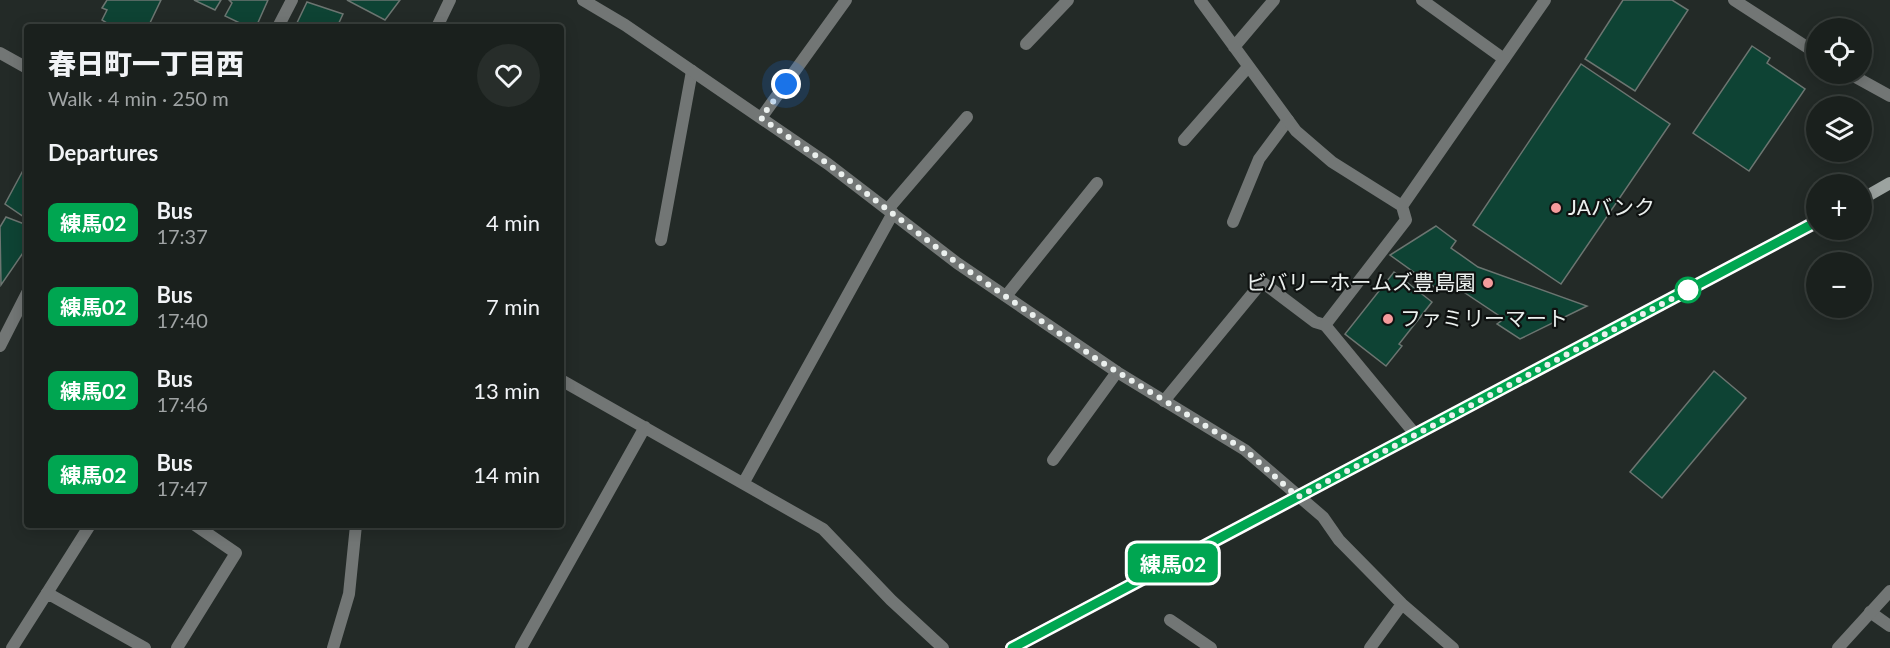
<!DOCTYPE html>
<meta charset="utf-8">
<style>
:root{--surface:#1a201d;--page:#272d2a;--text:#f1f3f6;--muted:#9fa3a4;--line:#383e3b}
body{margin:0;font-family:Lato,"Noto Sans JP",sans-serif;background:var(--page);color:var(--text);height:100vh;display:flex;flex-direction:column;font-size:22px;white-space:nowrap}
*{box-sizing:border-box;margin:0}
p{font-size:20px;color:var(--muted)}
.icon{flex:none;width:33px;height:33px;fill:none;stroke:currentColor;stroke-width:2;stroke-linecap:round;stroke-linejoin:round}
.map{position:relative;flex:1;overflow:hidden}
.drawer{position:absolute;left:24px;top:24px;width:540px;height:504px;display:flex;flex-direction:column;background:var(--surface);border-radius:6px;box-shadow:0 3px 15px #0003,0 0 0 2px var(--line)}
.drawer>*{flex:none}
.badge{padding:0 12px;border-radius:9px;font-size:21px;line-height:39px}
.controls{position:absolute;left:1806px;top:18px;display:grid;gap:12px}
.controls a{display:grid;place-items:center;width:66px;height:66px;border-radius:50%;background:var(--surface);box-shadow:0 3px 15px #0003,0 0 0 2px var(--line);font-size:30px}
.you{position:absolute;width:30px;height:30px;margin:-15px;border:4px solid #fff;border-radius:50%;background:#1a73e8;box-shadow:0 0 0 9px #1a73e833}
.map>.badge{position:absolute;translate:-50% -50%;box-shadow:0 0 0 3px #fff}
h2{padding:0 24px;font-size:22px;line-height:54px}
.round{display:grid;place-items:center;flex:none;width:63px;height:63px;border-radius:32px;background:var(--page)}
.overview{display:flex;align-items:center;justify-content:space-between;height:102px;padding:0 24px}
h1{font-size:28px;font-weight:800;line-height:45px}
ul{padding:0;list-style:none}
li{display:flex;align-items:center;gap:18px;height:84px;padding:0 24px}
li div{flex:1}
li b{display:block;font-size:22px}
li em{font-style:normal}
li .badge{min-width:66px;font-weight:700;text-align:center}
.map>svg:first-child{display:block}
</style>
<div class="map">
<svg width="1890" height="648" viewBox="0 0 1890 648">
<rect width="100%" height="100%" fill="#232a27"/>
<path fill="#0e4334" stroke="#6c7571" stroke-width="1.5" d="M107,0H161L148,27H113L102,20L107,10L102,8Z
M194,0H221L215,10Z
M229,0H268L256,27H248L225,16L232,3Z
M347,0H400L385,20Z
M1623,0H1672L1688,10L1635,91L1585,59Z
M307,2L343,14L337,27H295Z
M1752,46L1770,58L1767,63L1805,89L1749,171L1693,133Z
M1581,64L1670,124L1561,284L1473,225Z
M27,163V219L5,204Z
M6,217L27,225V247L1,285L0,227Z
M1436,226L1456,241L1451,248L1478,267L1587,306L1520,339L1497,324L1504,319L1444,279L1436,288L1390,255Z
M1394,272L1432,302L1399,344L1402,346L1386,366L1345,334Z
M1714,371L1746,398L1662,498L1630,472Z"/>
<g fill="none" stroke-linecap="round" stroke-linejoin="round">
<path stroke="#727675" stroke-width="12" d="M1422,0L1504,59
M1184,140L1248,67
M888,209L967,117
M1233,222L1259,159L1288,120
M661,240L692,71
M1006,296L1097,183
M1164,401L1262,282L1315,322L1325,325
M1053,460L1117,372
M47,593L90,525
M1870,612L1890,626
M1170,620L1211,648
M177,648L236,553L195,525"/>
<path stroke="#727675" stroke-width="12" d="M583,0L625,25L828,164L957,263L1117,372L1245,450L1323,517L1339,540L1402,604L1453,648
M1200,0L1296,131L1332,162L1402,206L1406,220L1325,325L1415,434
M1734,0L1816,53
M278,27L292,0
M437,27L450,0
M1026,44L1068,0
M1234,47L1274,0
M0,53L27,68
M1850,74L1890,96
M761,118L846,0
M1402,206L1545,0
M0,346L27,293
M561,380L823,529L891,600L943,648
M744,482L893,213
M12,648L47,593L145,648
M333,648L349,594L356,525
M521,648L645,427
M1370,648L1402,604
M1838,648L1890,591"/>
<path stroke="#9ca3a0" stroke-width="12" d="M1862,199L1890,183
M1011,648L1816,222"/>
</g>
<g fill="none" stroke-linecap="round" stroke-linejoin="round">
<g stroke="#fff" stroke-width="14">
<path id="line" d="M1012,648L1816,222"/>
</g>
<use href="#line" stroke="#00a651" stroke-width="9"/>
<path stroke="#ebf0ee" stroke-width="6" stroke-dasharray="0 10.8" d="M786,84L761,118L828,164L957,263L1098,360L1245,450L1298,497L1694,287L1688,290"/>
</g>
<g fill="#f59b9c" stroke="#0f1211" stroke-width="2">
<circle cx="1556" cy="208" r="6"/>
<circle cx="1488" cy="283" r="6"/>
<circle cx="1388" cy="319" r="6"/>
</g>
<circle fill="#fff" stroke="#00a651" stroke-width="3" cx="1688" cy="290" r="12"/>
<g text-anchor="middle" stroke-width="4.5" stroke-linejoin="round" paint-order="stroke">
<g font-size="21" fill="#ebf0ee" stroke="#0f1211" text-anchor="start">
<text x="1568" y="215">JAバンク</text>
<text x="1476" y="290" text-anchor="end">ビバリーホームズ豊島園</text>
<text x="1400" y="326">ファミリーマート</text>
</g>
</g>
</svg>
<div class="controls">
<a><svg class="icon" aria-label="locate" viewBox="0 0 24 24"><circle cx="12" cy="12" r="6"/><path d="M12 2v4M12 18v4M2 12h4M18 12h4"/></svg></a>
<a><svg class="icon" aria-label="layers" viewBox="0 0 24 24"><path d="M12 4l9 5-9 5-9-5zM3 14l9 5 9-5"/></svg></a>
<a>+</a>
<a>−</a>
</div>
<div class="you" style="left:786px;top:84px"></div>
<b class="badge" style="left:1173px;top:563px;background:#00a651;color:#fff">練馬02</b>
<section class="drawer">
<div class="overview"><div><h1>春日町一丁目西</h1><p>Walk · 4 min · 250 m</p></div><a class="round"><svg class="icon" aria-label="heart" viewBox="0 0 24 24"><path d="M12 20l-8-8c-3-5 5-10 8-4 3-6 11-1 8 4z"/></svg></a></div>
<h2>Departures</h2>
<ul>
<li><span class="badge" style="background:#00a651;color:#fff">練馬02</span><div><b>Bus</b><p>17:37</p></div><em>4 min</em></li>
<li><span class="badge" style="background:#00a651;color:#fff">練馬02</span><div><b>Bus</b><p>17:40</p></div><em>7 min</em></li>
<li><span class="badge" style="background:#00a651;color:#fff">練馬02</span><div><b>Bus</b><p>17:46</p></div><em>13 min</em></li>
<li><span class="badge" style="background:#00a651;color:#fff">練馬02</span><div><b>Bus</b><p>17:47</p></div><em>14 min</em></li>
</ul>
</section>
</div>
